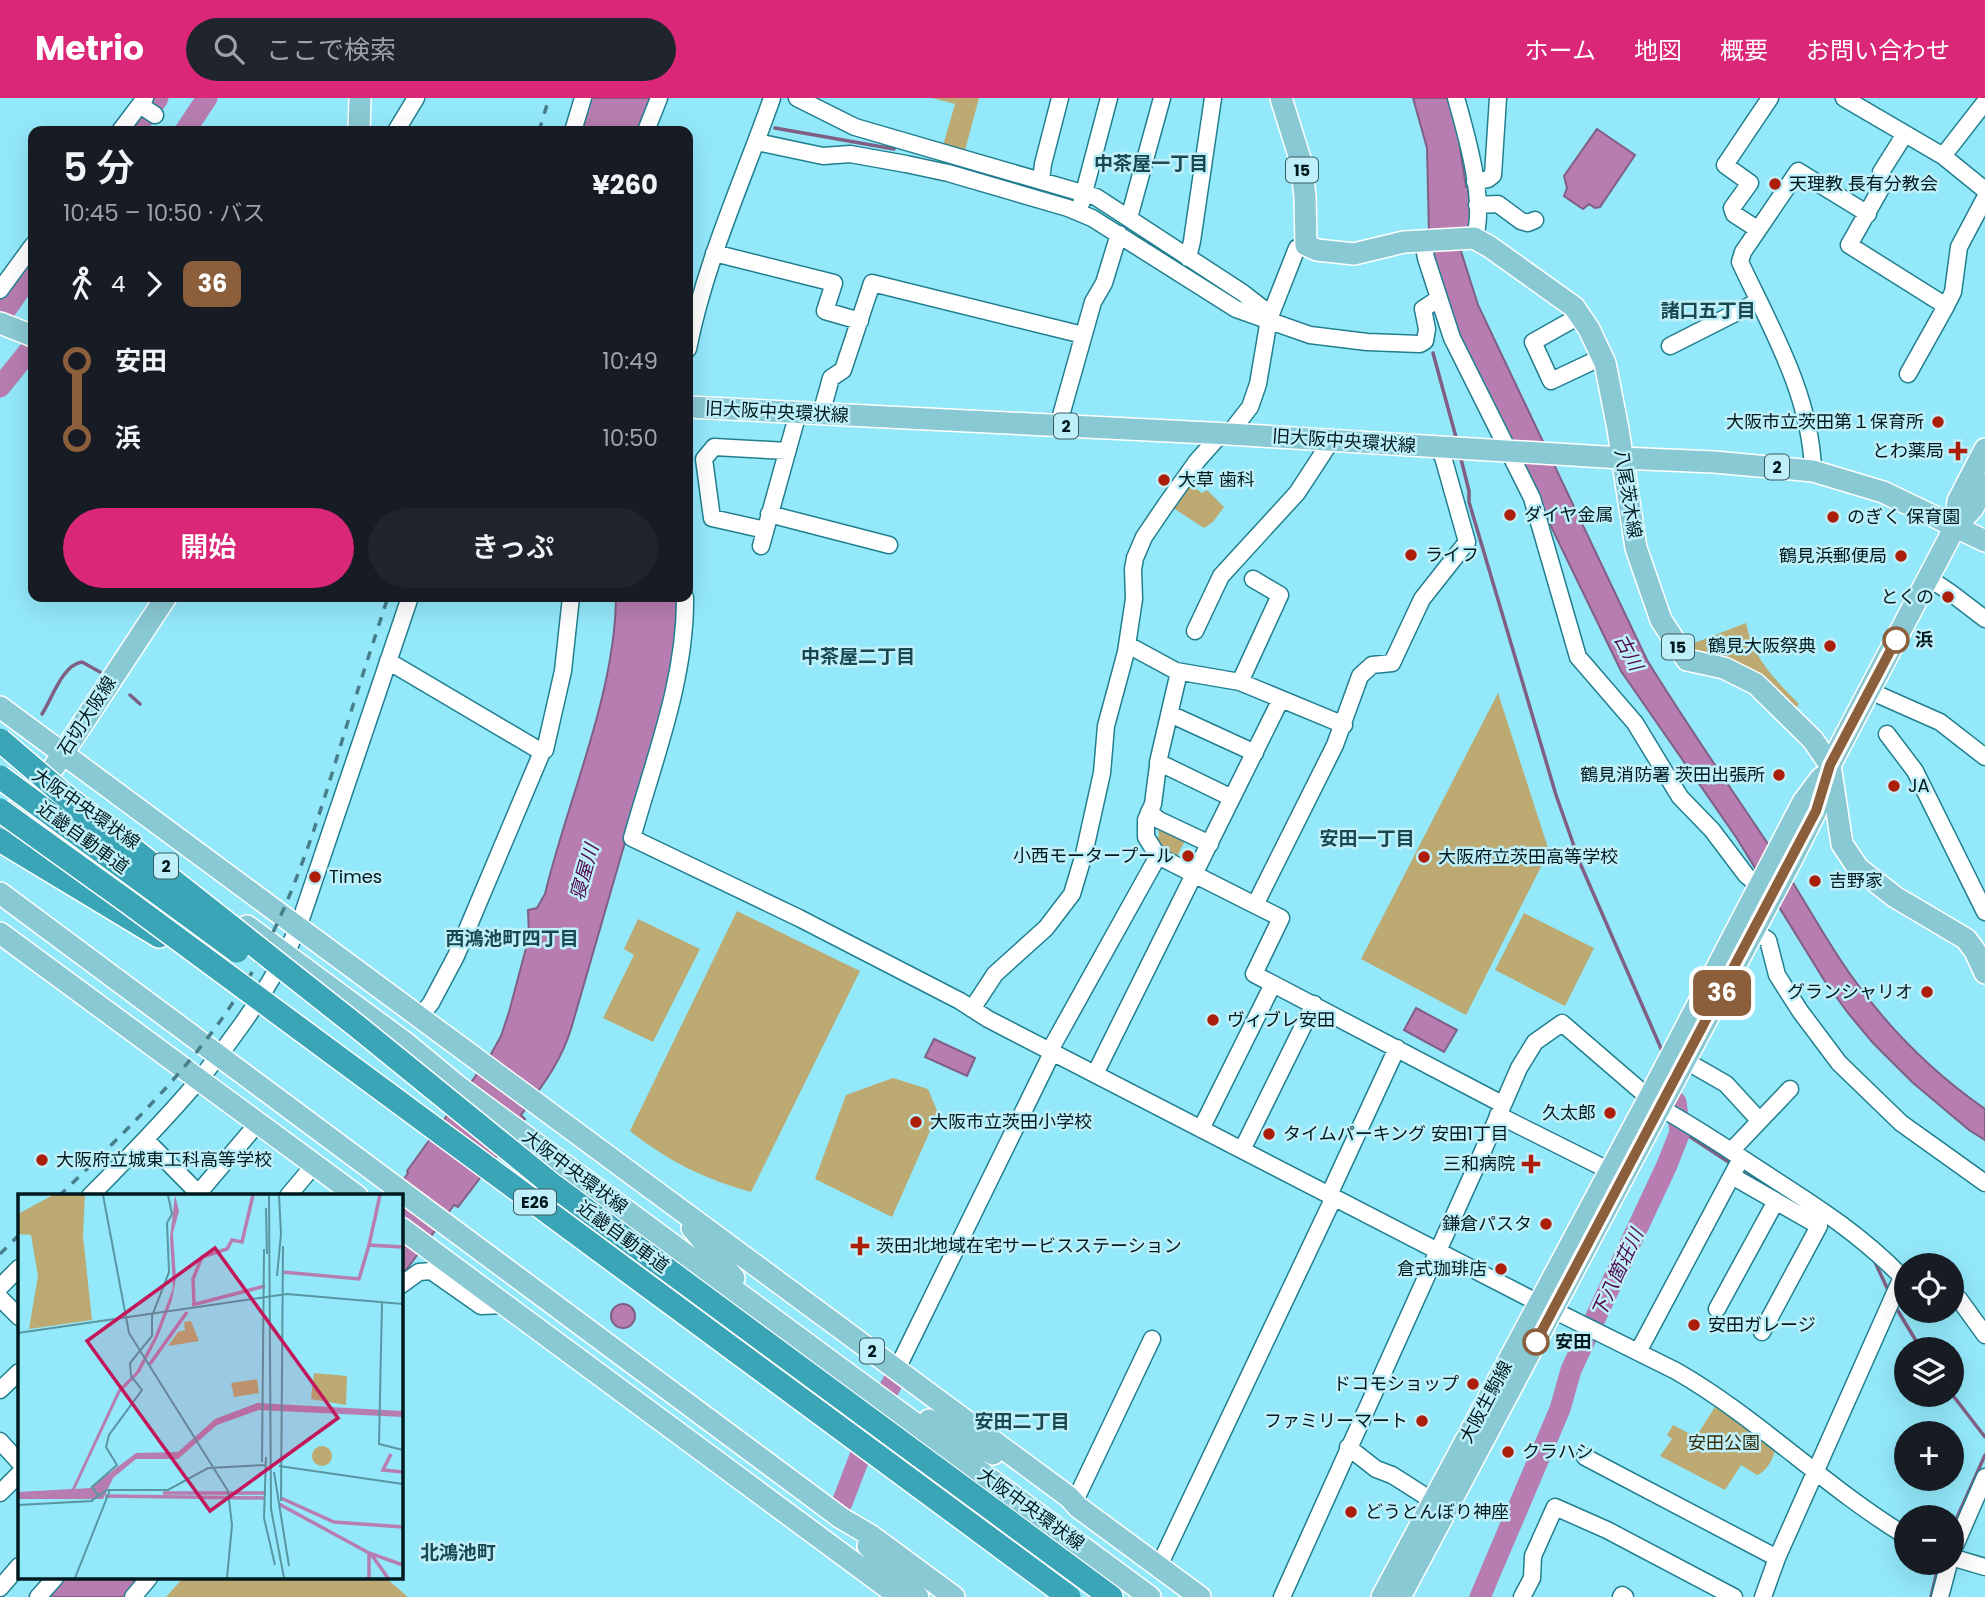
<!DOCTYPE html>
<html lang="ja">
<meta charset="utf-8">
<style>
:root{--surface:#171b24;--page:#20242c;--text:#f1f3f6;--muted:#9ea1a6;--accent:#db2777}
body{margin:0;font-family:Poppins,"Noto Sans JP",sans-serif;background:var(--page);color:var(--text);height:100vh;display:flex;flex-direction:column;font-size:26px;white-space:nowrap}
*{box-sizing:border-box;margin:0}
p{font-size:23px;color:var(--muted)}
.icon{flex:none;width:38px;height:38px;fill:none;stroke:currentColor;stroke-width:2;stroke-linecap:round;stroke-linejoin:round}
.map{position:relative;flex:1;overflow:hidden}
.drawer{position:absolute;left:28px;top:28px;width:665px;height:476px;display:flex;flex-direction:column;background:var(--surface);border-radius:14px;box-shadow:0 7px 28px #0002}
.drawer>*{flex:none}
.badge{padding:0 14px;border-radius:10px;font-size:24px;line-height:46px}
.controls{position:absolute;left:1894px;top:1155px;display:grid;gap:14px}
.controls a{display:grid;place-items:center;width:70px;height:70px;border-radius:50%;background:var(--surface);box-shadow:0 7px 28px #0002;font-size:35px}
.map>.badge{position:absolute;translate:-50% -50%;box-shadow:0 0 0 4px #fff}
.legs{display:flex;align-items:center;gap:10px;height:77px;padding:0 35px;font-size:23px}
.legs p{margin-inline-start:auto}
.head{display:flex;align-items:center;justify-content:space-between;height:119px;padding:0 35px}
h1{font-size:38px;font-weight:600;line-height:52px}
.primary-button{display:flex;gap:14px;margin-top:auto;padding:14px 35px}
.primary-button a{flex:1;height:80px;border-radius:42px;background:var(--accent);color:#fff;font-size:28px;font-weight:600;line-height:80px;text-align:center}
.primary-button a+a{background:var(--page);color:var(--text)}
ul{padding:0 35px;list-style:none}
li{display:flex;align-items:center;gap:24px;height:77px;font-size:26px}
li i{display:grid;place-items:center;width:10px;height:100%;margin:0 9px;background:currentColor}
li i::after{content:'';width:18px;height:18px;margin:-9px;border:5px solid;border-radius:50%;background:var(--surface)}
li p{margin-inline-start:auto}
li:first-child i{background:linear-gradient(#0000 50%,currentColor 0)}
li:last-child i{background:linear-gradient(currentColor 50%,#0000 0)}
header{display:flex;align-items:center;gap:42px;box-sizing:border-box;height:98px;padding:0 35px;background:var(--accent);color:#fff}
header strong{font-size:33px}
nav{display:flex;gap:38px;margin-inline-start:auto;font-size:24px}
.search{width:490px;height:63px;background:var(--page);display:flex;align-items:center;gap:18px;box-sizing:border-box;padding:0 24px;border-radius:38px;color:var(--muted);font-size:26px}
.map>svg:first-child{display:block}
</style>
<header>
<strong>Metrio</strong>
<div class="search"><svg class="icon" aria-label="search" viewBox="0 0 24 24"><circle cx="10" cy="10" r="6"/><path d="M15 15l6 6"/></svg>ここで検索</div>
<nav><a>ホーム</a><a>地図</a><a>概要</a><a>お問い合わせ</a></nav>
</header>
<div class="map">
<svg width="1985" height="1499" viewBox="0 0 1985 1499">
<rect width="100%" height="100%" fill="#93e9fa"/>
<path fill="#bda972" d="M932,0H979L964,56L942,51L955,6Z
M1189,386L1202,395L1207,392L1224,409L1213,424L1204,430L1170,408Z
M1746,525C1753,561 1775,581 1799,606L1793,613L1684,549Z
M1498,595L1549,753L1466,917L1361,861Z
M1158,728L1186,741L1175,762L1150,740L1159,739Z
M737,813L860,873L751,1094C706,1082 666,1062 630,1033Z
M1524,815L1594,850L1565,908L1495,872Z
M638,821L700,851L653,944L603,920L634,857L624,851Z
M893,980L928,991L938,1015L892,1119L815,1081L846,997Z
M1718,1304L1775,1348C1776,1358 1766,1374 1757,1377L1741,1367L1725,1392L1660,1358L1672,1341L1667,1337L1673,1327L1696,1339Z
M183,1480H386L408,1499H166Z"/>
<path fill="#b77db0" stroke="#805f84" stroke-width="2" d="M587,0H654L641,33H577Z
M1413,0H1448L1457,30L1466,89H1468L1471,127L1459,147L1478,207L1647,562C1688,629 1733,693 1776,758C1802,797 1823,838 1850,876C1887,929 1932,974 1985,1011V1042L1969,1032L1912,984L1873,945L1848,915L1824,882L1736,739L1621,573L1456,232L1435,168L1429,136L1427,50Z
M1597,31L1635,57L1600,109L1595,110L1589,106L1583,111L1564,98L1567,90L1564,78Z
M616,499H679L677,546L654,644L571,931C560,966 542,988 521,1017L525,1021L458,1109L454,1107L401,1179L402,1084L408,1075L407,1073L490,958L501,938L509,914L529,839L528,812L537,810L545,796C568,700 615,598 616,499Z
M1416,910L1457,932L1444,954L1404,932Z
M934,941L975,960L967,978L925,959Z
M611 1218a12 12 0 1 1 24 0a12 12 0 1 1-24 0Z
M59,1480H143L127,1499H43Z"/>
<g fill="none" stroke-linecap="round" stroke-linejoin="round">
<path stroke="#805f84" stroke-width="3.5" d="M775,30L894,51
M1433,255L1457,343
M1460,357L1469,393V404L1556,697L1580,765L1663,955
M130,597L140,606
M42,616C52,601 62,567 82,564L100,574
M1680,1034L1689,1038L1733,1067
M1740,1071L1784,1097
M1873,1160L1889,1194
M1895,1208L1921,1251
M1951,1295L1985,1339
M1951,1433L1985,1357
M1931,1499L1939,1465"/>
<path stroke="#b77db0" stroke-width="21" d="M134,33L158,0
M185,33L207,0
M0,220L33,173
M0,289L33,248
M889,1291L896,1278
M842,1405L870,1332
M1480,1499L1560,1311L1571,1272L1667,1067L1680,1034L1676,1004"/>
<g stroke="#217f8f" stroke-width="19">
<path id="minor" d="M797,0L855,29L1096,99L1243,195L1270,216
M1456,0C1466,35 1487,107 1474,140
M1844,0L1943,58L1985,92
M140,7L155,17
M120,33L145,0
M396,33L416,0
M573,33L583,0
M646,33L659,0
M1905,36L1881,74L1884,85L1849,147L1946,208
M757,44L823,58L850,56L906,66L948,75L1068,110L1092,120L1236,211L1310,237L1367,244L1420,246L1425,243L1427,231L1423,211L1438,201
M1943,58L1985,4
M1041,83L1043,66L1060,0
M1475,84L1488,81L1493,77L1498,0
M1081,106L1109,0
M1477,107L1498,106L1521,123L1528,125L1535,122
M1129,120L1162,0
M1757,131L1734,116L1732,110L1750,85L1725,67L1770,0
M1423,144L1426,160L1452,240L1532,400L1578,559L1635,625L1680,699L1712,732L1746,777L1759,788
M714,155L834,185L825,213L860,223
M1188,160L1192,143L1213,0
M0,192L33,147
M1581,217L1533,244L1551,283L1602,259
M1670,248L1759,203
M688,251C705,164 743,83 772,0
M1908,276L1946,208L1953,194L1959,149L1985,100
M821,316L831,280L843,272L872,185L1083,237
M1058,328L1093,204L1104,185L1119,136
M1229,336L1250,309L1258,286L1269,221L1297,150L1306,147
M1437,349L1443,359L1467,444L1422,501L1392,565L1372,567L1360,578L1335,647L1255,807L1281,820L1254,876L1502,1006
M1813,373C1811,298 1771,230 1740,164L1743,154L1798,73L1868,116
M769,416L889,447
M765,432L712,420L704,361L714,349L787,353
M761,448L798,315
M1929,480L1951,495L1985,521
M685,499C686,581 654,661 632,740L799,820L960,903L988,921L1525,1198L1676,1273C1758,1320 1825,1389 1906,1438
M1195,533L1221,478L1297,395L1331,343
M1128,547L1176,573L1240,584L1344,627
M388,563L542,654
M1179,574L1159,660L1153,706L1146,722V739L1158,758L1255,807
M1240,584L1280,497L1253,481
M1870,593L1940,624L1985,659
M1170,616L1255,655
M1887,636L1915,673L1985,814
M1158,664L1232,700
M1149,714L1159,722L1210,746
M1754,833L1768,842L1777,877L1800,913L1839,965L1901,1025L1985,1085
M972,911L995,876L1046,830L1072,796L1084,756L1102,675L1106,628L1126,554L1134,501L1133,471L1135,460L1144,439L1165,408L1197,363L1221,336
M420,919L431,905L456,858L542,654L545,652L563,573L571,499
M1686,963L1726,986L1759,1022
M1095,976L1281,601
M1661,1010C1689,1026 1716,1043 1743,1061C1802,1100 1852,1128 1902,1179L1777,1460L1763,1499
M1498,1017L1608,1072
M1201,1031L1273,886
M146,1042L201,1098
M1242,1052L1314,906
M1731,1053L1790,991
M1732,1078L1819,1128L1762,1234
M1329,1097L1397,950
M90,1098C170,1018 251,934 298,830L410,499
M196,1098L258,1025
M288,1098L314,1067
M401,1187L419,1174L431,1173L481,1208L505,1207
M0,1189L19,1170
M0,1200L19,1219
M1951,1200L1959,1201L1985,1237
M1717,1211L1776,1103
M1638,1254L1737,1068
M897,1271L1049,961L1054,945L1158,758
M0,1292L19,1274
M0,1343L19,1364
M1348,1349L1376,1371L1392,1377L1433,1403
M1585,1359L1777,1460
M0,1395L19,1376
M1074,1405L1152,1241
M1951,1457L1985,1379
M1951,1459L1985,1469
M1159,1468L1334,1099
M0,1490L19,1468
M38,1499L55,1480
M133,1499L149,1480
M1282,1499L1479,1062L1519,970L1535,944L1562,925L1649,1000
M1522,1499L1532,1480L1533,1458L1555,1409L1607,1432L1734,1499
M1621,1499L1622,1497L1625,1499
M1940,1499L1949,1465"/>
</g>
<g stroke="#fff" stroke-width="24">
<path id="major" d="M1281,0L1301,64L1305,98L1306,147L1317,152L1354,156L1404,144L1474,140L1490,149L1574,209L1589,231L1605,265L1618,331L1636,450L1661,522L1687,562L1724,570L1756,586L1813,642L1830,667L1842,746L1858,770L1895,799L1966,841L1975,853L1985,875
M359,33L360,0
M0,225L33,238
M688,309L1229,336L1621,360L1714,364L1813,373L1883,394L1985,443
M1955,429L1958,403L1985,351
M0,609L1069,1399L1078,1409L1200,1499
M0,731L54,669L166,499
M0,795L841,1420L870,1437L954,1499
M247,828L407,946L459,989L1150,1499
M0,835L357,1098
M401,1130L900,1499
M692,1130L734,1180
M929,1322L993,1356
M868,1448L918,1499
M1382,1499L1649,1000L1803,704L1821,680
M1400,1499L1791,763L1816,713L1830,667L1955,429L1973,410L1985,386"/>
</g>
<g stroke="#fff" stroke-width="26">
<path id="highway" d="M0,742L159,838
M531,1071L1111,1499"/>
</g>
<use href="#minor" stroke="#fff" stroke-width="16"/>
<use href="#major" stroke="#89c9d4" stroke-width="21"/>
<use href="#highway" stroke="#3aa5b7" stroke-width="23"/>
<path stroke="#477e89" stroke-width="3.5" stroke-dasharray="9 9" stroke-linecap="butt" d="M539,33L549,0
M59,1098C123,1036 187,975 236,900C285,826 312,741 338,656C354,603 371,551 388,499
M0,1156L19,1137"/>
<g stroke="#fff" stroke-width="26" stroke-linecap="butt">
<path id="highway-bridge" d="M0,642L63,696L358,929L545,1081
M0,679L237,853
M0,712L128,804L1069,1499"/>
</g>
<use href="#highway-bridge" stroke="#3aa5b7" stroke-width="23"/>
</g>
<g fill="none" stroke-linecap="round" stroke-linejoin="round">
<g stroke="#fff" stroke-width="16">
<path id="line-1" d="M1536,1244L1816,713L1830,667L1896,542"/>
</g>
<use href="#line-1" stroke="#8b5e3c" stroke-width="10"/>
</g>
<g fill="#ac1d0a" stroke="#bff0fa" stroke-width="2.5">
<circle cx="1775" cy="86" r="7"/>
<circle cx="1938" cy="324" r="7"/>
<path d="M1954.5 342.5h7v7h7v7h-7v7h-7v-7h-7v-7h7z"/>
<circle cx="1164" cy="382" r="7"/>
<circle cx="1510" cy="417" r="7"/>
<circle cx="1833" cy="419" r="7"/>
<circle cx="1411" cy="457" r="7"/>
<circle cx="1901" cy="458" r="7"/>
<circle cx="1948" cy="499" r="7"/>
<circle cx="1830" cy="548" r="7"/>
<circle cx="1779" cy="677" r="7"/>
<circle cx="1894" cy="688" r="7"/>
<circle cx="1188" cy="758" r="7"/>
<circle cx="1424" cy="759" r="7"/>
<circle cx="315" cy="779" r="7"/>
<circle cx="1815" cy="783" r="7"/>
<circle cx="1927" cy="894" r="7"/>
<circle cx="1213" cy="922" r="7"/>
<circle cx="1610" cy="1015" r="7"/>
<circle cx="916" cy="1024" r="7"/>
<circle cx="1269" cy="1036" r="7"/>
<circle cx="42" cy="1062" r="7"/>
<path d="M1527.5 1055.5h7v7h7v7h-7v7h-7v-7h-7v-7h7z"/>
<circle cx="1546" cy="1126" r="7"/>
<path d="M856.5 1137.5h7v7h7v7h-7v7h-7v-7h-7v-7h7z"/>
<circle cx="1501" cy="1171" r="7"/>
<circle cx="1694" cy="1227" r="7"/>
<circle cx="1473" cy="1286" r="7"/>
<circle cx="1422" cy="1323" r="7"/>
<circle cx="1508" cy="1354" r="7"/>
<circle cx="1351" cy="1414" r="7"/>
</g>
<g fill="#fff" stroke="#8b5e3c" stroke-width="3.5">
<circle cx="1896" cy="542" r="12"/>
<circle cx="1536" cy="1244" r="12"/>
</g>
<g text-anchor="middle" stroke-width="5" stroke-linejoin="round" paint-order="stroke">
<g fill="#bff0fa" stroke="#395a60" stroke-width="2">
<rect x="1286" y="59.5" width="32" height="25" rx="5"/>
<rect x="1054" y="315.5" width="24" height="25" rx="5"/>
<rect x="1765" y="356.5" width="24" height="25" rx="5"/>
<rect x="1662" y="536.5" width="32" height="25" rx="5"/>
<rect x="154" y="755.5" width="24" height="25" rx="5"/>
<rect x="514" y="1091.5" width="42" height="25" rx="5"/>
<rect x="860" y="1240.5" width="24" height="25" rx="5"/>
</g>
<g font-size="16" font-weight="bold" fill="#00191e">
<text x="1302" y="78">15</text>
<text x="1066" y="334">2</text>
<text x="1777" y="375">2</text>
<text x="1678" y="555">15</text>
<text x="166" y="774">2</text>
<text x="535" y="1110">E26</text>
<text x="872" y="1259">2</text>
</g>
<g font-size="18" fill="#00191e" stroke="#bff0fa" text-anchor="start">
<text x="1789" y="92">天理教 長有分教会</text>
<text x="1924" y="330" text-anchor="end">大阪市立茨田第１保育所</text>
<text x="1944" y="359" text-anchor="end">とわ薬局</text>
<text x="1178" y="388">大草 歯科</text>
<text x="1524" y="423">ダイヤ金属</text>
<text x="1847" y="425">のぎく 保育園</text>
<text x="1425" y="463">ライフ</text>
<text x="1887" y="464" text-anchor="end">鶴見浜郵便局</text>
<text x="1934" y="505" text-anchor="end">とくの</text>
<text x="1816" y="554" text-anchor="end">鶴見大阪祭典</text>
<text x="1765" y="683" text-anchor="end">鶴見消防署 茨田出張所</text>
<text x="1908" y="694">JA</text>
<text x="1174" y="764" text-anchor="end">小西モータープール</text>
<text x="1438" y="765">大阪府立茨田高等学校</text>
<text x="329" y="785">Times</text>
<text x="1829" y="789">吉野家</text>
<text x="1913" y="900" text-anchor="end">グランシャリオ</text>
<text x="1227" y="928">ヴィブレ安田</text>
<text x="1596" y="1021" text-anchor="end">久太郎</text>
<text x="930" y="1030">大阪市立茨田小学校</text>
<text x="1283" y="1042">タイムパーキング 安田1丁目</text>
<text x="56" y="1068">大阪府立城東工科高等学校</text>
<text x="1515" y="1072" text-anchor="end">三和病院</text>
<text x="1532" y="1132" text-anchor="end">鎌倉パスタ</text>
<text x="876" y="1154">茨田北地域在宅サービスステーション</text>
<text x="1487" y="1177" text-anchor="end">倉式珈琲店</text>
<text x="1708" y="1233">安田ガレージ</text>
<text x="1459" y="1292" text-anchor="end">ドコモショップ</text>
<text x="1408" y="1329" text-anchor="end">ファミリーマート</text>
<text x="1522" y="1360">クラハシ</text>
<text x="1365" y="1420">どうとんぼり神座</text>
</g>
<g font-size="18" fill="#00191e" stroke="#bff0fa">
<text transform="translate(777 314) rotate(3)" y="6">旧大阪中央環状線</text>
<text transform="translate(1344 343) rotate(4)" y="6">旧大阪中央環状線</text>
<text transform="translate(1628 396) rotate(81)" y="6">八尾茨木線</text>
<text transform="translate(87 618) rotate(-57)" y="6">石切大阪線</text>
<text transform="translate(86 711) rotate(35)" y="6">大阪中央環状線</text>
<text transform="translate(83 740) rotate(36)" y="6">近畿自動車道</text>
<text transform="translate(575 1074) rotate(37)" y="6">大阪中央環状線</text>
<text transform="translate(623 1139) rotate(36)" y="6">近畿自動車道</text>
<text transform="translate(1486 1304) rotate(-62)" y="6">大阪生駒線</text>
<text transform="translate(1031 1411) rotate(36)" y="6">大阪中央環状線</text>
</g>
<g font-size="18" font-weight="bold" fill="#00191e" stroke="#bff0fa" text-anchor="start">
<text x="1915" y="548">浜</text>
<text x="1555" y="1250">安田</text>
</g>
<g font-size="18" fill="#372c0b" stroke="#bff0fa">
<text x="1724" y="1351">安田公園</text>
</g>
<g font-size="19" font-weight="bold" fill="#194851" stroke="#bff0fa">
<text x="1151" y="72">中茶屋一丁目</text>
<text x="1708" y="219">諸口五丁目</text>
<text x="858" y="565">中茶屋二丁目</text>
<text x="1367" y="747">安田一丁目</text>
<text x="512" y="847">西鴻池町四丁目</text>
<text x="1022" y="1330">安田二丁目</text>
<text x="458" y="1461">北鴻池町</text>
</g>
<g font-size="19" font-style="italic" fill="#50084c" stroke="#bff0fa">
<text transform="translate(1629 554) rotate(62)" y="7">古川</text>
<text transform="translate(584 774) rotate(-74)" y="7">寝屋川</text>
<text transform="translate(1617 1175) rotate(-65)" y="7">下八箇荘川</text>
</g>
</g>
<g transform="translate(18 1096)">
<rect width="385" height="385" fill="#93e9fa"/>
<path d="M35,1H67L65,42L74,126L11,135L20,82L13,41L0,40V20ZM173,127L181,147L150,152L160,138L167,136L166,128ZM296,179L329,182L328,211L293,205ZM239,185L241,199L216,203L213,189ZM294 262a10 10 0 1 1 20 0a10 10 0 1 1-20 0Z" fill="#bda972"/>
<path d="M157,1L161,17L155,39L158,84L154,106L140,143L122,178L102,199L57,295L72,294L118,259L160,258L197,225L239,209L385,217V223L241,216L199,231L160,265H118L95,284L85,305H0V298L54,295L100,196L118,178L137,142L155,94L152,44Z" fill="#b77db0"/>
<path fill="none" stroke="#b77db0" stroke-width="3.5" d="M362,1L351,51L385,53M264,78L341,85L351,51M176,109L175,85L184,63L209,55L214,46L224,48L235,1M174,111L247,92M132,170L169,118M373,260L365,276L385,278M145,299H248M87,302L247,304M263,304L316,328L385,333M261,310L351,359L385,371M353,360L370,384M351,384V359"/>
<path fill="none" stroke="#5896a2" stroke-width="2" d="M85,1L111,139L210,297L214,331L209,384M251,1L253,315L266,384M248,14L249,60M259,82L263,40L261,1M364,108L361,250L385,256M0,139L269,100L385,110M248,263L246,324L257,371M244,268L246,55M261,272L385,290M256,278L271,372M80,301L74,293L99,271L88,253L91,241L124,196L113,182L112,169L134,142V122L151,78L149,29L154,20L150,1M73,307L89,296H150L190,274L247,271M263,307L265,52M0,311L75,307M57,384L92,296"/>
<path fill="#c2185b" fill-opacity="0.15" stroke="#c2185b" stroke-width="3.5" d="M197,54L320,224L192,317L69,147Z"/>
<rect width="385" height="385" fill="none" stroke="#00191e" stroke-width="3.5"/>
</g>
</svg>
<div class="controls">
<a><svg class="icon" aria-label="locate" viewBox="0 0 24 24"><circle cx="12" cy="12" r="6"/><path d="M12 2v4M12 18v4M2 12h4M18 12h4"/></svg></a>
<a><svg class="icon" aria-label="layers" viewBox="0 0 24 24"><path d="M12 4l9 5-9 5-9-5zM3 14l9 5 9-5"/></svg></a>
<a>+</a>
<a>−</a>
</div>
<b class="badge" style="left:1722px;top:895px;background:#8b5e3c;color:#fff">36</b>
<section class="drawer">
<div class="head"><div><h1>5 分</h1><p>10:45 – 10:50 · バス</p></div><b>¥260</b></div>
<div class="legs"><svg class="icon" aria-label="walk" viewBox="0 0 24 24"><circle cx="13" cy="4" r="2"/><path d="M13 8l-2 6 4 7M11 14l-3 7M7 12l3-4h3l4 4"/></svg>4<svg class="icon" aria-label="forward" viewBox="0 0 24 24"><path d="M9 5l7 7-7 7"/></svg><b class="badge" style="background:#8b5e3c;color:#fff">36</b></div>
<ul>
<li><i style="color:#8b5e3c"></i><b>安田</b><p>10:49</p></li>
<li><i style="color:#8b5e3c"></i><b>浜</b><p>10:50</p></li>
</ul>
<div class="primary-button"><a>開始</a><a>きっぷ</a></div>
</section>
</div>
